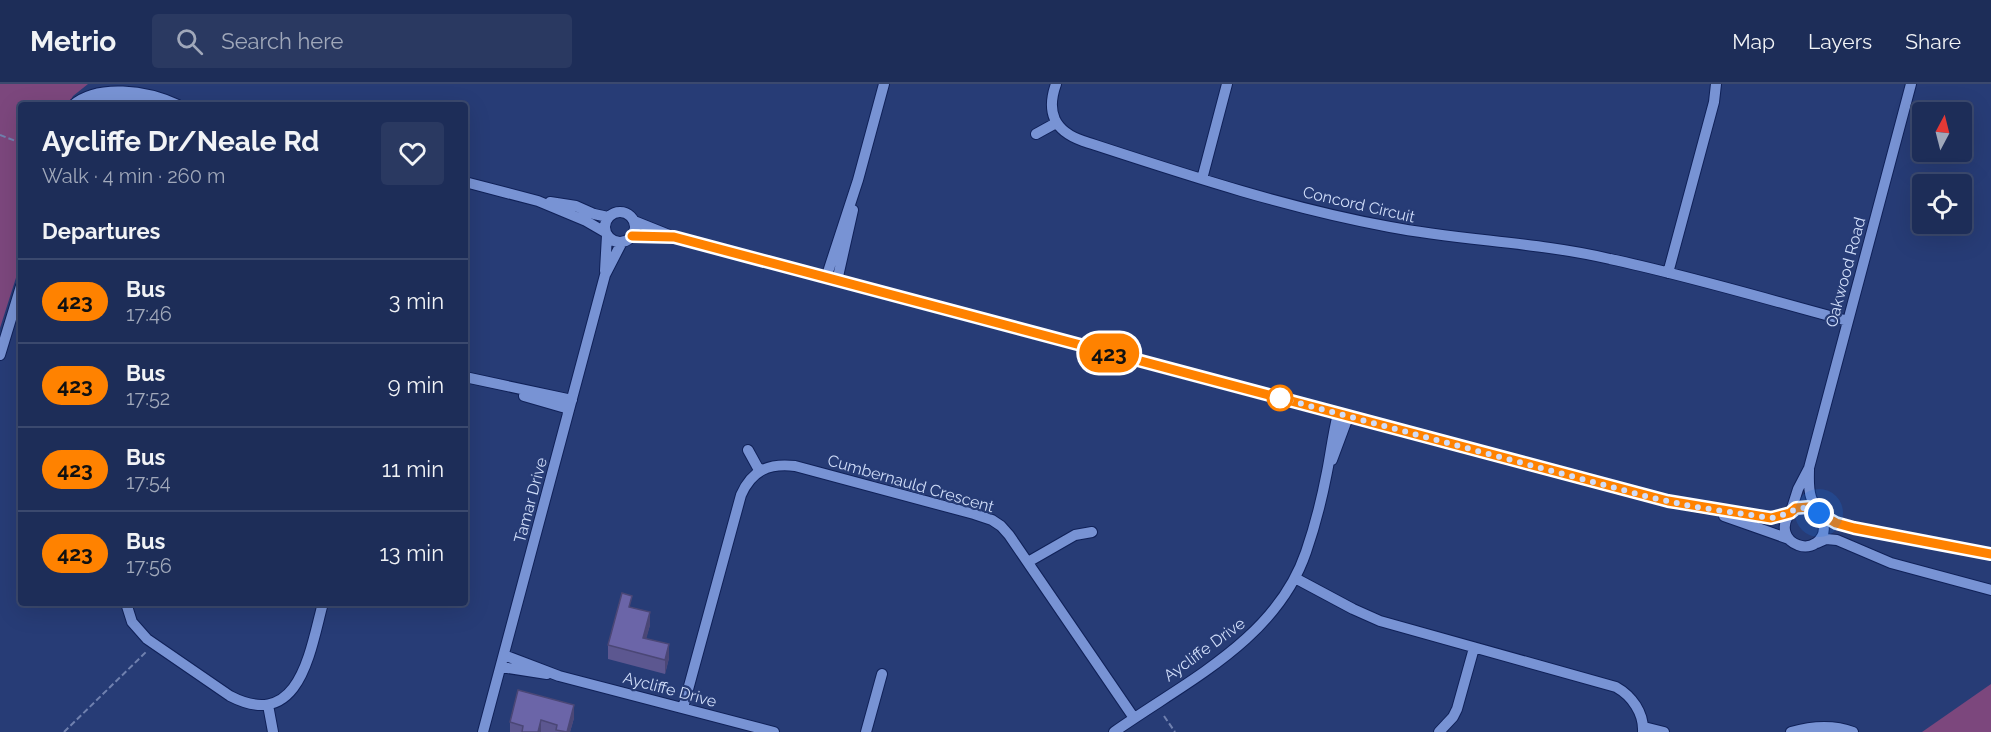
<!DOCTYPE html>
<meta charset="utf-8">
<style>
:root{--surface:#1d2d58;--page:#2a3961;--text:#f1f3f6;--muted:#a0a8ba;--line:#3b496e}
body{margin:0;font-family:Raleway,sans-serif;background:var(--page);color:var(--text);height:100vh;display:flex;flex-direction:column;font-size:22px;white-space:nowrap}
*{box-sizing:border-box;margin:0}
p{font-size:20px;color:var(--muted)}
.icon{flex:none;width:33px;height:33px;fill:none;stroke:currentColor;stroke-width:2;stroke-linecap:round;stroke-linejoin:round}
.map{position:relative;flex:1;overflow:hidden}
.sheet{position:absolute;left:18px;top:18px;width:450px;height:504px;display:flex;flex-direction:column;background:var(--surface);border-radius:6px;box-shadow:0 6px 24px #0002,0 0 0 2px var(--line)}
.sheet>*{flex:none}
.badge{padding:0 12px;border-radius:20px;font-size:21px;line-height:39px}
.needle{width:39px;rotate:7deg}
.tools{position:absolute;left:1912px;top:18px;display:grid;gap:12px}
.tools a{display:grid;place-items:center;width:60px;height:60px;border-radius:6px;background:var(--surface);box-shadow:0 6px 24px #0002,0 0 0 2px var(--line);font-size:30px}
.you{position:absolute;width:30px;height:30px;margin:-15px;border:4px solid #fff;border-radius:50%;background:#1a73e8;box-shadow:0 0 0 9px #1a73e833}
.map>.badge{position:absolute;translate:-50% -50%;box-shadow:0 0 0 3px #fff}
h2{padding:0 24px;font-size:22px;line-height:54px}
.round{display:grid;place-items:center;flex:none;width:63px;height:63px;border-radius:6px;background:var(--page)}
.summary{display:flex;align-items:center;justify-content:space-between;height:102px;padding:0 24px}
h1{font-size:28px;font-weight:700;line-height:45px}
ul{padding:0;list-style:none}
li{display:flex;align-items:center;gap:18px;height:84px;padding:0 24px;border-top:2px solid var(--line)}
li div{flex:1}
li b{display:block;font-size:22px}
li em{font-style:normal}
li .badge{min-width:66px;font-weight:700;text-align:center}
header{display:flex;align-items:center;gap:36px;box-sizing:border-box;height:84px;padding:0 30px;background:var(--surface);border-bottom:2px solid var(--line)}
header strong{font-size:28px}
nav{display:flex;gap:33px;margin-inline-start:auto;font-size:21px}
.search{width:420px;height:54px;background:var(--page);display:flex;align-items:center;gap:15px;box-sizing:border-box;padding:0 21px;border-radius:6px;color:var(--muted);font-size:22px}
.map>svg:first-child{display:block}
</style>
<header>
<strong>Metrio</strong>
<div class="search"><svg class="icon" aria-label="search" viewBox="0 0 24 24"><circle cx="10" cy="10" r="6"/><path d="M15 15l6 6"/></svg>Search here</div>
<nav><a>Map</a><a>Layers</a><a>Share</a></nav>
</header>
<div class="map">
<svg width="1991" height="648" viewBox="0 0 1991 648">
<rect width="100%" height="100%" fill="#273c76"/>
<path fill="#7c477d" d="M0,0H88L73,12L68,21H21V178L0,244Z
M1991,600V648H1922Z"/>
<g fill="none" stroke-linecap="round" stroke-linejoin="round">
<g stroke="#102158" stroke-width="12">
<path id="minor" d="M1056,0C1046,28 1054,47 1083,57C1184,90 1286,124 1390,143C1463,157 1538,158 1610,175C1690,192 1769,216 1848,237
M73,21C98,0 146,6 178,21
M88,21C113,6 143,18 170,20
M1036,50L1056,39
M1202,95L1227,0
M465,98L538,117L586,137L605,148
M550,118L576,122L594,130L608,133
M605 143a15 15 0 1 1 30 0a15 15 0 1 1-30 0Z
M634,137L674,153L1649,413L1696,423L1771,434L1790,429
M632,152L667,153
M605,187L607,151
M1668,189L1714,18L1716,0
M826,194L858,96L884,0
M837,197L853,126
M0,271L21,202
M465,293L572,316
M524,312L569,325
M748,366L759,386
M1332,376L1348,333
M1809,385C1809,394 1808,404 1811,413C1816,428 1834,446 1816,459C1810,463 1803,463 1798,461C1770,451 1791,407 1819,429
M1791,427L1798,405L1809,384L1911,0
M1821,431L1836,439L1854,444L1991,470
M1724,432L1789,455
M1817,459L1826,455L1837,456L1891,479L1991,506
M1028,478L1075,451L1092,448
M1295,494L1353,525L1380,537L1616,603C1632,612 1644,629 1643,648
M126,519L132,538L147,555L230,612C300,648 310,567 323,519
M504,571L559,592L774,648
M501,583L547,590
M268,621L273,648
M683,624L741,411C752,386 769,379 795,382L974,430L992,436L1001,442L1009,451L1134,634
M1644,643L1664,648
M483,648L605,191L622,158
M866,648L882,590
M1114,648C1186,597 1276,556 1306,468C1315,442 1322,414 1327,388C1331,368 1333,349 1338,330
M1439,648L1453,633L1457,625L1474,564
M1791,648C1812,642 1832,640 1853,648"/>
</g>
<path stroke="#7081af" stroke-width="2" stroke-dasharray="6 3" stroke-linecap="butt" d="M0,51L21,59
M1164,632L1175,648
M64,648L146,568"/>
<use href="#minor" stroke="#7893d4" stroke-width="10"/>
</g>
<path fill="#5c5790" d="M632,523L650,541L646,554L669,574L665,590L608,575V561Z
M574,634L570,648H510V638Z"/>
<path fill="#4b4776" d="M650,528V541L643,567V554Z
M669,560V574L665,590V576Z
M574,621V634L570,648H567Z
M541,636V648H538Z"/>
<path fill="#6b65a8" stroke="#4b4776" stroke-width="1.5" d="M622,509L632,512L629,523L650,528L643,554L669,560L665,576L608,561Z
M518,606L574,621L567,648L556,646L557,641L541,636L538,648H522L523,642L510,638Z"/>
<g fill="none" stroke-linecap="round" stroke-linejoin="round">
<g stroke="#fff" stroke-width="14">
<path id="line" d="M632,152L674,153L1668,417L1771,434L1790,429L1796,424L1808,423L1836,439L1854,444L1991,470"/>
</g>
<use href="#line" stroke="#ff8200" stroke-width="9"/>
<path stroke="#d0ddf9" stroke-width="6" stroke-dasharray="0 10.8" d="M1280,314L1649,413L1696,423L1771,434C1788,432 1802,416 1819,429"/>
</g>
<circle fill="#fff" stroke="#ff8200" stroke-width="3" cx="1280" cy="314" r="12"/>
<g text-anchor="middle" stroke-width="4.5" stroke-linejoin="round" paint-order="stroke">
<g font-size="16" fill="#d0ddf9" stroke="#273c76">
<text transform="translate(1359 120) rotate(13)" y="6">Concord Circuit</text>
<text transform="translate(1845 188) rotate(-75)" y="6">Oakwood Road</text>
<text transform="translate(911 399) rotate(16)" y="6">Cumbernauld Crescent</text>
<text transform="translate(530 416) rotate(-75)" y="6">Tamar Drive</text>
<text transform="translate(1204 565) rotate(-36)" y="6">Aycliffe Drive</text>
<text transform="translate(670 605) rotate(15)" y="6">Aycliffe Drive</text>
</g>
</g>
</svg>
<div class="tools">
<a><svg class="needle" viewBox="-14 -14 28 28"><path d="M0-13l5 13h-10z" fill="#e53935"/><path d="M0 13l5-13h-10z" fill="#a0a8ba"/></svg></a>
<a><svg class="icon" aria-label="locate" viewBox="0 0 24 24"><circle cx="12" cy="12" r="6"/><path d="M12 2v4M12 18v4M2 12h4M18 12h4"/></svg></a>
</div>
<div class="you" style="left:1819px;top:429px"></div>
<b class="badge" style="left:1109px;top:269px;background:#ff8200;color:#111">423</b>
<section class="sheet">
<div class="summary"><div><h1>Aycliffe Dr/Neale Rd</h1><p>Walk · 4 min · 260 m</p></div><a class="round"><svg class="icon" aria-label="heart" viewBox="0 0 24 24"><path d="M12 20l-8-8c-3-5 5-10 8-4 3-6 11-1 8 4z"/></svg></a></div>
<h2>Departures</h2>
<ul>
<li><span class="badge" style="background:#ff8200;color:#111">423</span><div><b>Bus</b><p>17:46</p></div><em>3 min</em></li>
<li><span class="badge" style="background:#ff8200;color:#111">423</span><div><b>Bus</b><p>17:52</p></div><em>9 min</em></li>
<li><span class="badge" style="background:#ff8200;color:#111">423</span><div><b>Bus</b><p>17:54</p></div><em>11 min</em></li>
<li><span class="badge" style="background:#ff8200;color:#111">423</span><div><b>Bus</b><p>17:56</p></div><em>13 min</em></li>
</ul>
</section>
</div>
